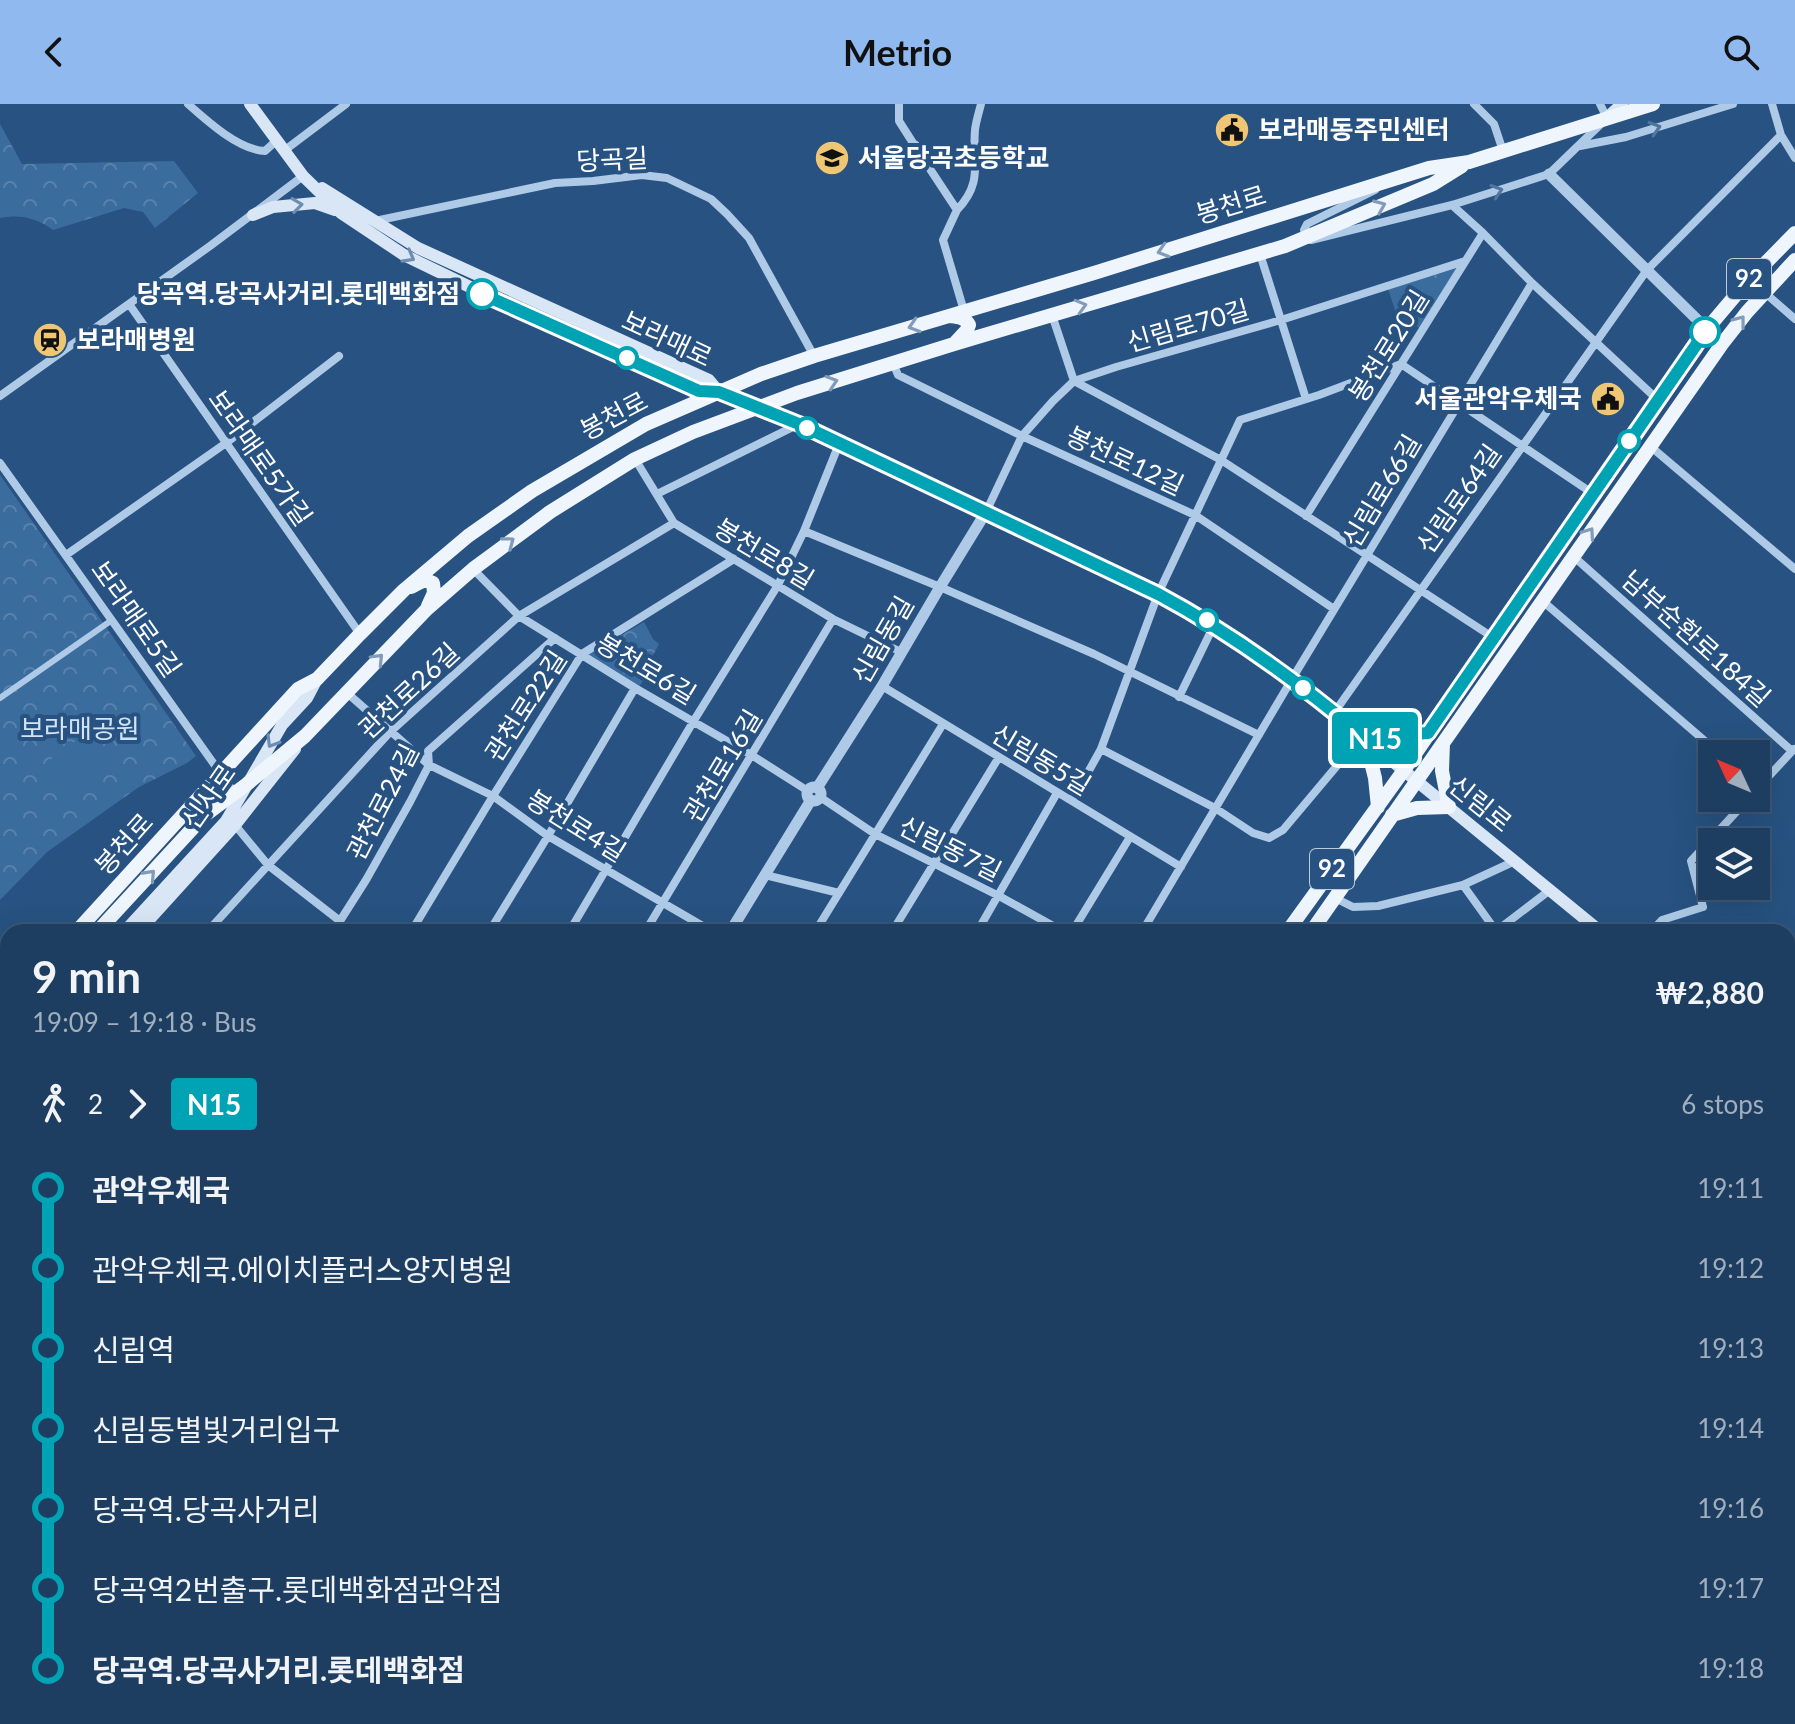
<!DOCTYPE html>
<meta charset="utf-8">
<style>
:root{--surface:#1d3e61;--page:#2a496a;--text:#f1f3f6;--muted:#a0aebd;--line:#3b5776;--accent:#90b9f0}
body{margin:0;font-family:Lato,"Noto Sans KR",sans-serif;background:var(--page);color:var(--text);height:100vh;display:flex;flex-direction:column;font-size:30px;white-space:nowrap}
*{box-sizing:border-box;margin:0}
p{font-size:26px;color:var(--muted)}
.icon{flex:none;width:44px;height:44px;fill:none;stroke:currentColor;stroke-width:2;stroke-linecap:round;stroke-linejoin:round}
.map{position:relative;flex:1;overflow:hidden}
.side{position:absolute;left:0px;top:820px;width:1796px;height:800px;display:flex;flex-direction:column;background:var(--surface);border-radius:24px 24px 0 0;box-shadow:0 8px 32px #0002,0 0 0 2px var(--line)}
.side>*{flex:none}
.badge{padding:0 16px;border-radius:6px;font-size:28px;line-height:52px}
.needle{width:52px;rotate:314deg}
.buttons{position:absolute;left:1698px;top:636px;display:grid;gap:16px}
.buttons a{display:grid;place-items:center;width:72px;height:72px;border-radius:0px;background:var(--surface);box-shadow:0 8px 32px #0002,0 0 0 2px var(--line);font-size:40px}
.map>.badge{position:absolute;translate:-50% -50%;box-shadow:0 0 0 4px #fff}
.legs{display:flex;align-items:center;gap:12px;height:88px;padding:0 32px;font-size:26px}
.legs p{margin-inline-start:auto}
.head{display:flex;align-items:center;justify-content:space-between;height:136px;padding:0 32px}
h1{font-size:44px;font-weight:700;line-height:60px}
ul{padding:0 32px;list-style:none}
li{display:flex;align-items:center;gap:28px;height:80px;font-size:30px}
li i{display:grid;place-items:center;width:12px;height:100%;margin:0 10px;background:currentColor}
li i::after{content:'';width:20px;height:20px;margin:-10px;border:6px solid;border-radius:50%;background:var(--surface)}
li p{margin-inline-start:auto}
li:first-child i{background:linear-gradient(#0000 50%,currentColor 0)}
li:last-child i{background:linear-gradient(currentColor 50%,#0000 0)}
header{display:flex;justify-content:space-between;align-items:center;height:104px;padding:0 32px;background:var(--accent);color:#111;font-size:36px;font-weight:700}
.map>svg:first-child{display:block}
</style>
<header><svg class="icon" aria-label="back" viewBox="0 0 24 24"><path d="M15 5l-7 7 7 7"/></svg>Metrio<svg class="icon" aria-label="search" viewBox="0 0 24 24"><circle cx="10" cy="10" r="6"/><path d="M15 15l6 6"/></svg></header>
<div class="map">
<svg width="1795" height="1620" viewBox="0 0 1795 1620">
<defs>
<pattern id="forest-crowns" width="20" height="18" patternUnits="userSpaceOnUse" patternTransform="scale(2)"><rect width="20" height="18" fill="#3b6c9e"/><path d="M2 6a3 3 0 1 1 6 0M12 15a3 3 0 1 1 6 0" fill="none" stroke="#5882ad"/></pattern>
</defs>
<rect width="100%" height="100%" fill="#275281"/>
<path fill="url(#forest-crowns)" d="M0,20L22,60L174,57L198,89L155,124L143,108L124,104L53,126C36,114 21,110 0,114Z
M1465,157L1422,226L1396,209L1387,182Z
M0,371L196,652L187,659L139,683L47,748L0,796Z
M644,518L653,535L659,540L650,557L653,561L639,583L587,551Z"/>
<path fill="#3b6c9e" d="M85,630L109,663L71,691L47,658Z"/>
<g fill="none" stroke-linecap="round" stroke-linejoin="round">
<path stroke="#aecae6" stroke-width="6" d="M0,594L112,516
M1788,1004L1795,1005"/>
<path stroke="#aecae6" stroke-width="8" d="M188,0C207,17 239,46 265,47L276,37
M899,0V17L913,39L920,44L928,62L957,106L943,136L964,207
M1474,0L1494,20L1503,47
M1772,0L1781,31L1795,54
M1580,42L1626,33L1733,0
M285,46L346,0
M957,106C984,78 972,58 975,26C976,17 979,8 981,0
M375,117L555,79L593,77L642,71L667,74L711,95L727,110L749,134L814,252
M1483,129L1532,179L1658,296
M1312,132H1309L1304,126L1307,120L1375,86
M1311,136L1452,101L1549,70L1607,14L1600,0
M1260,150L1306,295
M1764,188L1795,215
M129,200L360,530
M1052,211L1074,277L1221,356L1494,534
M893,259L898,271L1022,332L1195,411L1334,505
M0,292L210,142L303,72
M1650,342L1795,465
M635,355L674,419L833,515L901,548
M0,359L236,691
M657,390L799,320
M986,408L1022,332L1053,297L1074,277L1116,263L1281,216L1465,157
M1306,412L1483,129L1452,101
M804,427L940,483L1094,550L1259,631
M66,451L226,339L339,252
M1573,452L1792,647
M473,465L519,512L635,584L753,652L808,687
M1546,500L1720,650
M882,582L1181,763
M346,588L429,661L493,692L548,732L713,828
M1179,593L1214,521
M1334,609L1647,166L1781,31
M1101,645L1215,704L1253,729L1269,734L1283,726L1362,632
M1756,686L1794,645
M820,693L875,730L999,792L1064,828
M1072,697L1101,645L1158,490L1240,316L1319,291L1401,260L1592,389
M235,721L268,761L340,817
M765,771L839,789
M1463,781L1496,827
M1335,794L1353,803L1378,802L1463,781L1515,757
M207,828L390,628L519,512L674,419
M333,828L366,776L410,698L429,661L428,647L555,534
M411,828L493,692L582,550L734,455
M489,828L548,732L635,584
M569,828L693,618L778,481L804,427L839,340
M645,828L833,515
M815,828L943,620
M892,828L999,653
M977,828L1057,689
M1072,828L1130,733
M1142,828L1292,575L1532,179
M1495,828L1550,786
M1651,828L1662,816L1703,803L1691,757L1749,694
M1788,901L1795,895
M0,1135L8,1140
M1788,1141L1795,1142
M1788,1174L1795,1176
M0,1181L8,1186
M1788,1207H1795
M0,1210L8,1198
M0,1223L8,1228
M0,1273L8,1274
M0,1298L8,1306
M0,1380L8,1365
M1788,1423L1795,1436
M0,1447L8,1452
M0,1509L8,1496
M276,1612L289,1620
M1242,1612L1252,1620
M1315,1612L1327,1620
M1738,1612L1749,1617L1795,1614
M14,1620L18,1612
M92,1620L96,1612
M170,1620L175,1612
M341,1620L346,1612
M455,1620L498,1612
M661,1620L666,1612
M890,1620L895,1612
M1283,1620L1288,1612
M1464,1620V1612"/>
<path stroke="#aecae6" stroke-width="11" d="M1549,70L1722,240
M807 690a7 7 0 1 1 14 0a7 7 0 1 1-14 0Z
M817,684L882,582L940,483L986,408
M730,828L811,696
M254,1620L259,1612"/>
<path stroke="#d8e6f6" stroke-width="12" d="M250,0L303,72L341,109L404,151L503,199L699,287L719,288L799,320L1158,490L1214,521L1292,575L1601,828
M1607,14L1622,0
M322,84L418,144L709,276L719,288
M253,111L273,103L315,99L335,106
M124,828L226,717L282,621L307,594L317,575
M138,828L235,721L295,645
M1788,966L1795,969
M0,972L8,960
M1788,993L1795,989
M0,999L8,986
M1788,1038H1795
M0,1052L8,1047
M1788,1309L1795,1299
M1557,1620L1564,1612
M1573,1620L1578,1612"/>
<path stroke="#eff5fd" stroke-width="14" d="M949,212C957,213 965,213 969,221L967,226L954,240
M411,483C419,479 425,474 433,479L434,489L428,502
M1378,703L1375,674L1365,634L1428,629
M1392,711L1417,704L1449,703L1442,667L1443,639
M76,828L298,585L317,575L360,530L404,486L468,432L532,387L646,320L761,270L814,252L1094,169L1429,64L1469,58L1653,0
M97,828L204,712L247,680L305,632L427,505L473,465L550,408L635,355L693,328L797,289L954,240L1285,142L1433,80L1462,62
M1287,828L1404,666L1707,225L1745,180L1795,129
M1311,828L1722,240L1747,208L1795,156
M0,911L8,902
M0,934L8,925
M766,1620L771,1612
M790,1620L795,1612"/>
<g stroke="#fff" stroke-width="6">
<path id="rail" d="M0,979L8,974"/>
</g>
<use href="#rail" stroke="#275281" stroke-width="3" stroke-dasharray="9" stroke-linecap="butt"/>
</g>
<defs><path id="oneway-chevron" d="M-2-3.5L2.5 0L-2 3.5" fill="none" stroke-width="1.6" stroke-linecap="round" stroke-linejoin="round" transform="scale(2)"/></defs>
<g stroke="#50769f">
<use href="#oneway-chevron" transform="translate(1655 24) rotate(-17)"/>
<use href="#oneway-chevron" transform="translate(1497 87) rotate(-18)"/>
</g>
<g stroke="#6e8db0">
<use href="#oneway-chevron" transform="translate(297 101) rotate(-7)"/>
<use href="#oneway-chevron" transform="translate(409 153) rotate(29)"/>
<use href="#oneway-chevron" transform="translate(272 638) rotate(121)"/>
</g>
<g stroke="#819bb9">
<use href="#oneway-chevron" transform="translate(1380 102) rotate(-23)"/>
<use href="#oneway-chevron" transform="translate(1163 147) rotate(163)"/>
<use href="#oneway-chevron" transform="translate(1081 202) rotate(-16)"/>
<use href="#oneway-chevron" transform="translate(1740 217) rotate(-52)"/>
<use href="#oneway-chevron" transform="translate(914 222) rotate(163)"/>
<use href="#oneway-chevron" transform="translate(832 278) rotate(-18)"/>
<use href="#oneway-chevron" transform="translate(1589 429) rotate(-55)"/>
<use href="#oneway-chevron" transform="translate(509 438) rotate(-37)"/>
<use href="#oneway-chevron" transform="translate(378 555) rotate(-46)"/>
<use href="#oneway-chevron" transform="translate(150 771) rotate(-47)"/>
</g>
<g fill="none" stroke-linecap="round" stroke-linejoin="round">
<g stroke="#fff" stroke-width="18">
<path id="line-1" d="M482,190L699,287L719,288L799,320L1158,490C1233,530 1300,579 1365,634L1428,629L1705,228"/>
</g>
<use href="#line-1" stroke="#00a3b4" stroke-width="12"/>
</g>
<defs>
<g id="civic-disc" transform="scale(1.8)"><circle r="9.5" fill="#eec674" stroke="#275281"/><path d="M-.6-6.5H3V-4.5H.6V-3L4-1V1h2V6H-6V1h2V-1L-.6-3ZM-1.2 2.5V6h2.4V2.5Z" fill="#111"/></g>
<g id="school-disc" transform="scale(1.8)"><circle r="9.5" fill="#eec674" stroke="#275281"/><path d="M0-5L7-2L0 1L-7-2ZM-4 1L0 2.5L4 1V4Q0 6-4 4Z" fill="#111"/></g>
<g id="station-disc" transform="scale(1.8)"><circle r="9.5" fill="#eec674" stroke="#275281"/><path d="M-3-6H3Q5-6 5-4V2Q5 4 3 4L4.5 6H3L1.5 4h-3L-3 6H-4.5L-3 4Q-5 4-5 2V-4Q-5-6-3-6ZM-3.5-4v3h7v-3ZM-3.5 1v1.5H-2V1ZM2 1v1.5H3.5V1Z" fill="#111"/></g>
</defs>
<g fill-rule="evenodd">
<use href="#civic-disc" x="1232" y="26"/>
<use href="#school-disc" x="832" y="54"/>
<use href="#station-disc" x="50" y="236"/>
<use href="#civic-disc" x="1608" y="295"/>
</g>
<g fill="#fff" stroke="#00a3b4" stroke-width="4">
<circle cx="482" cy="190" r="14"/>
<circle cx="1705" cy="228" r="14"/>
<circle cx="627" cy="254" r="10"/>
<circle cx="807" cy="324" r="10"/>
<circle cx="1629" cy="337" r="10"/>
<circle cx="1207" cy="516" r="10"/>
<circle cx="1303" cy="584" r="10"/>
</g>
<g text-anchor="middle" stroke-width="8" stroke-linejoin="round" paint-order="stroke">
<g fill="#275281" stroke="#becbd9" stroke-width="2">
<rect x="1727" y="155" width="44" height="40" rx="6"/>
<rect x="1310" y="745" width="44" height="40" rx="6"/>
</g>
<g font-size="24" font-weight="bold" fill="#fff">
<text x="1749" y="183">92</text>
<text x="1332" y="773">92</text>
</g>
<g font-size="26" font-weight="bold" fill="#fff" stroke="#275281" text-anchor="start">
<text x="1258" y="35">보라매동주민센터</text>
<text x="858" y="63">서울당곡초등학교</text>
<text x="76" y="245">보라매병원</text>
<text x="1582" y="304" text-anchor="end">서울관악우체국</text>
</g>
<g font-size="26" fill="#fff" stroke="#275281">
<text transform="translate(612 56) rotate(-3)" y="9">당곡길</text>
<text transform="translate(1231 101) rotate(-17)" y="9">봉천로</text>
<text transform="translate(1188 222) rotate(-16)" y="9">신림로70길</text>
<text transform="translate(667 235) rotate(25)" y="9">보라매로</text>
<text transform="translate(1389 242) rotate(-58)" y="9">봉천로20길</text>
<text transform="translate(614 312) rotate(-28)" y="9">봉천로</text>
<text transform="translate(260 354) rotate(55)" y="9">보라매로5가길</text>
<text transform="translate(1125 357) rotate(25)" y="9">봉천로12길</text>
<text transform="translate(1382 387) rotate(-59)" y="9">신림로66길</text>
<text transform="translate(1459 395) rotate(-55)" y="9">신림로64길</text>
<text transform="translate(764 450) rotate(31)" y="9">봉천로8길</text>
<text transform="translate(136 515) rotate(55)" y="9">보라매로5길</text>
<text transform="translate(1696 535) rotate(42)" y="9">남부순환로184길</text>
<text transform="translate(883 536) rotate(-60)" y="9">신림동길</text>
<text transform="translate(646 565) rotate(31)" y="9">봉천로6길</text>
<text transform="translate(409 587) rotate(-43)" y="9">관천로26길</text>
<text transform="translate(526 602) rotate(-57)" y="9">관천로22길</text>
<text transform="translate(1041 656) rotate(31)" y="9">신림동5길</text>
<text transform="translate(723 662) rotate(-59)" y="9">관천로16길</text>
<text transform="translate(209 693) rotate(-55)" y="9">신사로</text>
<text transform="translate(383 698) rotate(-63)" y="9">관천로24길</text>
<text transform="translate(1480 700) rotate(39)" y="9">신림로</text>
<text transform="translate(576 722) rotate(32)" y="9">봉천로4길</text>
<text transform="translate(124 740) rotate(-48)" y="9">봉천로</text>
<text transform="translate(950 745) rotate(27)" y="9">신림동7길</text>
</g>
<g font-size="26" font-weight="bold" fill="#fff" stroke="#275281" text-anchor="end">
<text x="460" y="199">당곡역.당곡사거리.롯데백화점</text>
</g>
<g font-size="26" fill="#d1e3f5" stroke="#275281">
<text x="80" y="634">보라매공원</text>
</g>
</g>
</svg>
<div class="buttons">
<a><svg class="needle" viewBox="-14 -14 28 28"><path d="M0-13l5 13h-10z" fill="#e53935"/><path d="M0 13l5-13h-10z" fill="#a0aebd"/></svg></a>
<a><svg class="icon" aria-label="layers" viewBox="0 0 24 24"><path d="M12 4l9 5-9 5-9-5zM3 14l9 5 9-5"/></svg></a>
</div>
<b class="badge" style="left:1375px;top:634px;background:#00a3b4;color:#fff">N15</b>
<section class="side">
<div class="head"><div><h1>9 min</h1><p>19:09 – 19:18 · Bus</p></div><b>₩2,880</b></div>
<div class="legs"><svg class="icon" aria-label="walk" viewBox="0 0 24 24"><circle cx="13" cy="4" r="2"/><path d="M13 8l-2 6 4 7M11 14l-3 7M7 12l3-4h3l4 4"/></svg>2<svg class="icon" aria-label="forward" viewBox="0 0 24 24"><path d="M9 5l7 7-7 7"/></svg><b class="badge" style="background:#00a3b4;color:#fff">N15</b><p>6 stops</p></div>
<ul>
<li><i style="color:#00a3b4"></i><b>관악우체국</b><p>19:11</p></li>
<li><i style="color:#00a3b4"></i><span>관악우체국.에이치플러스양지병원</span><p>19:12</p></li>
<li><i style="color:#00a3b4"></i><span>신림역</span><p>19:13</p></li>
<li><i style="color:#00a3b4"></i><span>신림동별빛거리입구</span><p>19:14</p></li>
<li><i style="color:#00a3b4"></i><span>당곡역.당곡사거리</span><p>19:16</p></li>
<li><i style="color:#00a3b4"></i><span>당곡역2번출구.롯데백화점관악점</span><p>19:17</p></li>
<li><i style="color:#00a3b4"></i><b>당곡역.당곡사거리.롯데백화점</b><p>19:18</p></li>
</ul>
</section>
</div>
